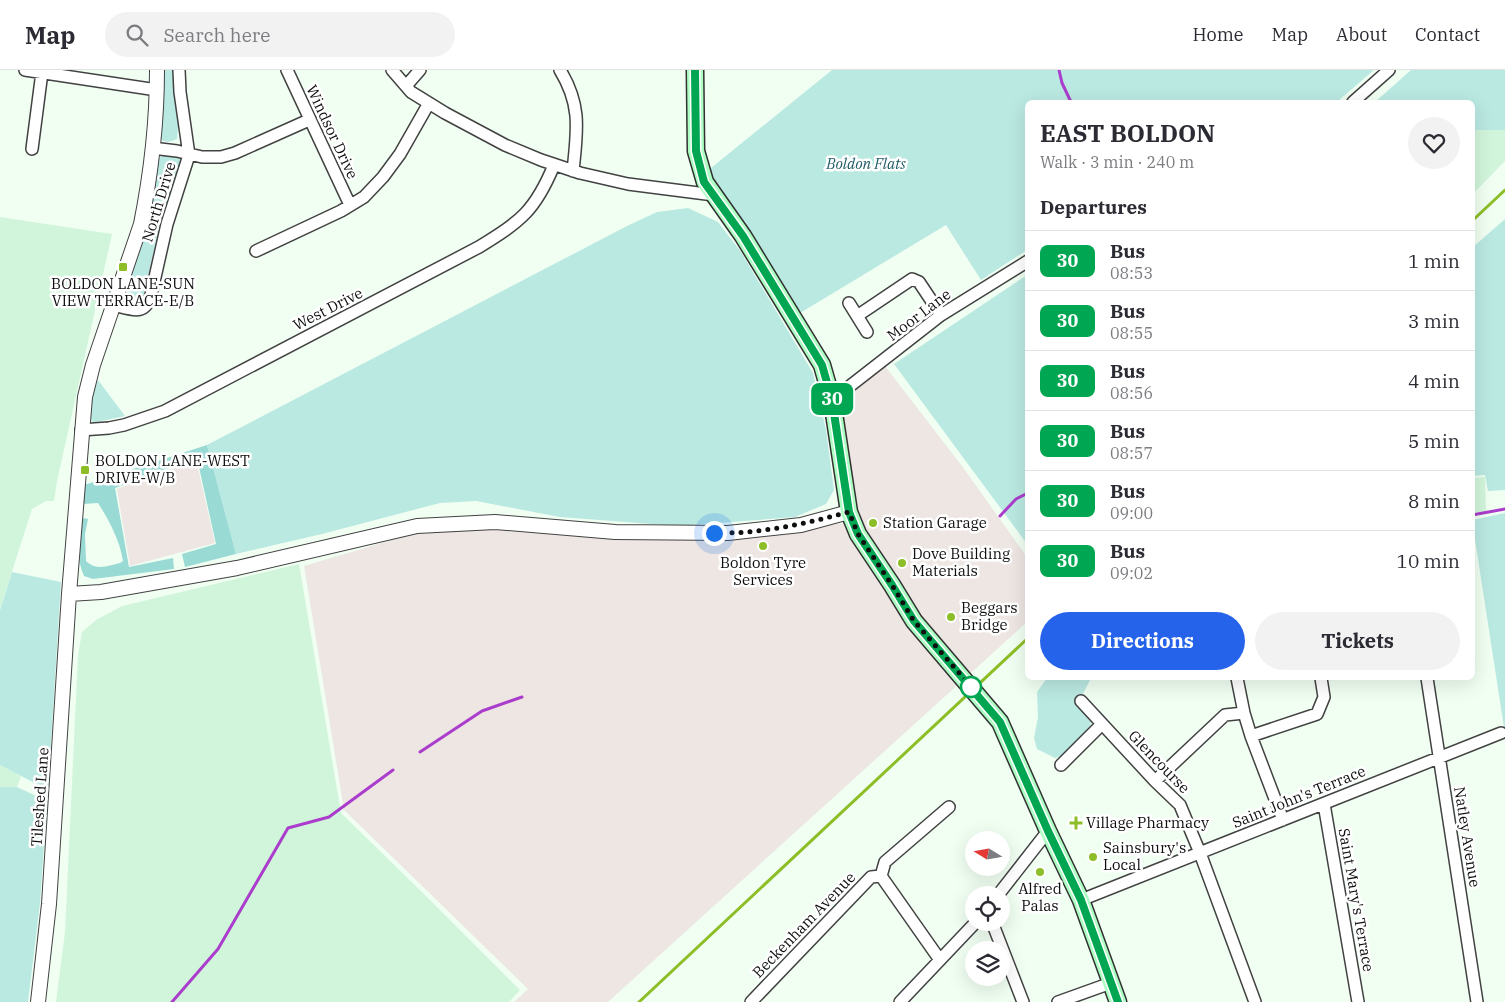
<!DOCTYPE html>
<meta charset="utf-8">
<style>
:root{--surface:#fff;--page:#f2f2f3;--text:#2b2b33;--muted:#7c7c81;--line:#e1e1e2;--accent:#2563eb}
body{margin:0;font-family:"IBM Plex Serif",serif;background:var(--page);color:var(--text);height:100vh;display:flex;flex-direction:column;font-size:19px;white-space:nowrap}
*{box-sizing:border-box;margin:0}
p{font-size:16px;color:var(--muted)}
.icon{flex:none;width:28px;height:28px;fill:none;stroke:currentColor;stroke-width:2;stroke-linecap:round;stroke-linejoin:round}
.map{position:relative;flex:1;overflow:hidden}
.panel{position:absolute;left:1025px;top:30px;width:450px;height:580px;display:flex;flex-direction:column;background:var(--surface);border-radius:8px;box-shadow:0 5px 20px #0002}
.panel>*{flex:none}
.badge{padding:0 10px;border-radius:8px;font-size:18px;line-height:32px}
.needle{width:32px;rotate:281deg}
.fabs{position:absolute;left:965px;top:761px;display:grid;gap:10px}
.fabs a{display:grid;place-items:center;width:45px;height:45px;border-radius:50%;background:var(--surface);box-shadow:0 5px 20px #0002;font-size:25px}
.you{position:absolute;width:25px;height:25px;margin:-12px;border:4px solid #fff;border-radius:50%;background:#1a73e8;box-shadow:0 0 0 8px #1a73e833}
.map>.badge{position:absolute;translate:-50% -50%;box-shadow:0 0 0 2px #fff}
h2{padding:0 15px;font-size:19px;line-height:45px}
.round{display:grid;place-items:center;flex:none;width:52px;height:52px;border-radius:26px;background:var(--page)}
.overview{display:flex;align-items:center;justify-content:space-between;height:85px;padding:0 15px}
h1{font-size:24px;font-weight:800;line-height:38px}
.action{display:flex;gap:10px;margin-top:auto;padding:10px 15px}
.action a{flex:1;height:58px;border-radius:30px;background:var(--accent);color:#fff;font-size:20px;font-weight:800;line-height:58px;text-align:center}
.action a+a{background:var(--page);color:var(--text)}
ul{padding:0;list-style:none}
li{display:flex;align-items:center;gap:15px;height:60px;padding:0 15px;border-top:1px solid var(--line)}
li div{flex:1}
li b{display:block;font-size:19px}
li em{font-style:normal}
li .badge{min-width:55px;font-weight:700;text-align:center}
header{display:flex;align-items:center;gap:30px;box-sizing:border-box;height:70px;padding:0 25px;background:var(--surface);border-bottom:1px solid var(--line)}
header strong{font-size:24px}
nav{display:flex;gap:28px;margin-inline-start:auto;font-size:18px}
.search{width:350px;height:45px;background:var(--page);display:flex;align-items:center;gap:12px;box-sizing:border-box;padding:0 18px;border-radius:28px;color:var(--muted);font-size:19px}
.map>svg:first-child{display:block}
</style>
<header>
<strong>Map</strong>
<div class="search"><svg class="icon" aria-label="search" viewBox="0 0 24 24"><circle cx="10" cy="10" r="6"/><path d="M15 15l6 6"/></svg>Search here</div>
<nav><a>Home</a><a>Map</a><a>About</a><a>Contact</a></nav>
</header>
<div class="map">
<svg width="1505" height="932" viewBox="0 0 1505 932">
<rect width="100%" height="100%" fill="#f1fff3"/>
<path fill="#ede6e3" d="M885,296L962,396L1027,487V552L608,932H514L528,919L344,740L304,496L419,462L494,454L728,467L845,453L840,333Z
M196,389L215,473L130,496L117,419Z"/>
<path fill="#d1f5db" d="M1472,60H1505V91L1473,124Z
M0,147L112,164L57,411L54,431H46L32,439L0,539Z
M1485,407L1486,442L1473,443V408Z
M299,494L341,743L426,826L520,920L509,932H56L65,862L78,585L82,562L96,550L122,536Z
M0,695L21,706L17,717H0Z"/>
<path fill="#bae9e2" d="M163,0H173V19L179,48L177,69C170,72 166,73 160,69Z
M832,0H1374L1337,32H1028L1027,180L981,210L946,155L800,243L706,102Z
M1411,0H1505V60H1473L1472,32H1375Z
M162,85H177L181,90V96L158,161L143,228C138,234 131,233 126,227L128,217L147,153L159,89Z
M688,138L718,152L741,182L813,303L826,360L834,420L826,434L795,447L678,456L560,447L476,431L440,433L322,464L236,484L207,375L627,156L657,142Z
M1505,149V420L1488,421L1485,405L1473,406V177Z
M1027,205V474L894,294Z
M98,310L125,346L97,352H93C84,341 94,321 98,310Z
M1505,443V664L1472,450Z
M12,502L61,512L48,720L0,695V540Z
M1047,608H1091L1084,622L1077,629L1092,651L1090,656L1064,685L1055,688L1037,679L1034,668L1038,647L1037,622Z
M0,717H17L47,731L40,833L28,932H0Z"/>
<path fill="#99dad5" d="M207,375L236,484L185,497L182,484L216,474L197,388L115,418L129,497L173,488L174,499L93,509L84,506C75,488 81,467 83,448L88,449L85,464L86,491C96,501 108,496 120,493L123,491C120,471 109,450 98,433L83,434L84,415Z"/>
<g fill="none" stroke-linecap="round" stroke-linejoin="round">
<path stroke="#ab3dcc" stroke-width="3" d="M1059,0L1062,13L1071,32
M1472,445L1505,439
M1000,446L1016,429L1028,423
M420,682L482,641L522,627
M172,932L218,879L288,758L329,747L393,700"/>
<g stroke="#424242" stroke-width="14">
<path id="minor" d="M25,0L157,20
M287,0L350,135
M392,0L411,22L445,43L505,75L541,90L580,103L628,114L714,125
M560,0C582,36 577,61 573,101
M406,16L420,0
M1353,32L1389,0
M152,78L177,81L202,87H221L235,83L309,50
M32,79L42,2
M256,181L341,141L364,127L383,107L400,84L429,33
M849,233L867,262
M113,235C131,239 145,247 151,225L167,154L189,85L180,22L179,0
M857,246L912,209L919,212L941,245
M832,330L941,245L1028,191
M81,360L109,358L124,355L165,341L479,177C521,151 535,141 554,95
M1237,608L1244,643L1251,666L1283,750
M1427,608L1477,932
M1081,631L1155,711L1180,735L1200,783L1255,932
M1251,666L1317,644L1324,627L1321,608
M1061,695L1102,654
M1155,711L1225,645L1244,643
M1324,734L1358,932
M881,806L940,890
M881,806L885,792L949,737
M998,825L1048,761
M1081,830L1501,663
M992,852L1023,932
M751,932L871,807L881,806
M900,932L976,852
M1058,932L1111,913"/>
</g>
<g stroke="#424242" stroke-width="16">
<path id="tertiary" d="M69,524L101,522L237,498L417,456L495,452L615,462L728,463L801,455L849,442
M38,932L49,834L69,524L85,327L93,295L141,154C151,104 157,51 157,0"/>
</g>
<g stroke="#313131" stroke-width="19">
<path id="secondary" d="M695,0L696,81L705,112L743,166L822,295L832,330L849,442L858,464L892,515L914,551L1000,652L1048,761L1081,830L1118,932"/>
</g>
<use href="#minor" stroke="#fff" stroke-width="11"/>
<use href="#tertiary" stroke="#fff" stroke-width="14"/>
<use href="#secondary" stroke="#acfec2" stroke-width="16"/>
<path stroke="#8dbe27" stroke-width="3" d="M1472,151L1505,120
M639,932L1028,568"/>
</g>
<g fill="none" stroke-linecap="round" stroke-linejoin="round">
<g stroke="#fff" stroke-width="11">
<path id="line" d="M695,0L696,81L704,112L743,166L822,295L832,330L849,442L858,464L892,515L914,551L1000,652L1048,761L1081,830L1118,932"/>
</g>
<use href="#line" stroke="#00a651" stroke-width="8"/>
<path stroke="#0f0f0f" stroke-width="5" stroke-dasharray="0 9" d="M714,463C760,464 805,454 849,442L858,464L892,515L914,551L973,619L971,617"/>
</g>
<g fill="#8dbe27" stroke="#fff" stroke-width="2">
<rect x="118" y="192" width="10" height="10" rx="2.5"/>
<rect x="80" y="395" width="10" height="10" rx="2.5"/>
<circle cx="873" cy="453" r="5"/>
<circle cx="763" cy="476" r="5"/>
<circle cx="902" cy="493" r="5"/>
<circle cx="951" cy="547" r="5"/>
<path d="M1073.5 745.5h5v5h5v5h-5v5h-5v-5h-5v-5h5z"/>
<circle cx="1093" cy="787" r="5"/>
<circle cx="1040" cy="802" r="5"/>
</g>
<circle fill="#fff" stroke="#00a651" stroke-width="2.5" cx="971" cy="617" r="10"/>
<g text-anchor="middle" stroke-width="5" stroke-linejoin="round" paint-order="stroke">
<g font-size="15" fill="#0f0f0f" stroke="#fff">
<text transform="translate(332 62) rotate(65)" y="5">Windsor Drive</text>
<text transform="translate(159 132) rotate(-73)" y="5">North Drive</text>
<text transform="translate(328 239) rotate(-27)" y="5">West Drive</text>
<text transform="translate(919 245) rotate(-37)" y="5">Moor Lane</text>
<text transform="translate(1159 692) rotate(46)" y="5">Glencourse</text>
<text transform="translate(40 727) rotate(-86)" y="5">Tileshed Lane</text>
<text transform="translate(1299 727) rotate(-22)" y="5">Saint John's Terrace</text>
<text transform="translate(1467 767) rotate(81)" y="5">Natley Avenue</text>
<text transform="translate(1356 830) rotate(80)" y="5">Saint Mary's Terrace</text>
<text transform="translate(804 855) rotate(-46)" y="5">Beckenham Avenue</text>
</g>
<g font-size="15" font-style="italic" fill="#1f5b66" stroke="#fff">
<text x="866" y="99">Boldon Flats</text>
</g>
<g font-size="15" fill="#0f0f0f" stroke="#fff" text-anchor="start">
<text x="123" y="219" text-anchor="middle">BOLDON LANE-SUN<tspan x="123" dy="17">VIEW TERRACE-E/B</tspan></text>
<text x="95" y="396">BOLDON LANE-WEST<tspan x="95" dy="17">DRIVE-W/B</tspan></text>
<text x="883" y="458">Station Garage</text>
<text x="912" y="489">Dove Building<tspan x="912" dy="17">Materials</tspan></text>
<text x="763" y="498" text-anchor="middle">Boldon Tyre<tspan x="763" dy="17">Services</tspan></text>
<text x="961" y="543">Beggars<tspan x="961" dy="17">Bridge</tspan></text>
<text x="1086" y="758">Village Pharmacy</text>
<text x="1103" y="783">Sainsbury's<tspan x="1103" dy="17">Local</tspan></text>
<text x="1040" y="824" text-anchor="middle">Alfred<tspan x="1040" dy="17">Palas</tspan></text>
</g>
</g>
</svg>
<div class="fabs">
<a><svg class="needle" viewBox="-14 -14 28 28"><path d="M0-13l5 13h-10z" fill="#e53935"/><path d="M0 13l5-13h-10z" fill="#7c7c81"/></svg></a>
<a><svg class="icon" aria-label="locate" viewBox="0 0 24 24"><circle cx="12" cy="12" r="6"/><path d="M12 2v4M12 18v4M2 12h4M18 12h4"/></svg></a>
<a><svg class="icon" aria-label="layers" viewBox="0 0 24 24"><path d="M12 4l9 5-9 5-9-5zM3 14l9 5 9-5"/></svg></a>
</div>
<div class="you" style="left:714px;top:463px"></div>
<b class="badge" style="left:832px;top:329px;background:#00a651;color:#fff">30</b>
<section class="panel">
<div class="overview"><div><h1>EAST BOLDON</h1><p>Walk · 3 min · 240 m</p></div><a class="round"><svg class="icon" aria-label="heart" viewBox="0 0 24 24"><path d="M12 20l-8-8c-3-5 5-10 8-4 3-6 11-1 8 4z"/></svg></a></div>
<h2>Departures</h2>
<ul>
<li><span class="badge" style="background:#00a651;color:#fff">30</span><div><b>Bus</b><p>08:53</p></div><em>1 min</em></li>
<li><span class="badge" style="background:#00a651;color:#fff">30</span><div><b>Bus</b><p>08:55</p></div><em>3 min</em></li>
<li><span class="badge" style="background:#00a651;color:#fff">30</span><div><b>Bus</b><p>08:56</p></div><em>4 min</em></li>
<li><span class="badge" style="background:#00a651;color:#fff">30</span><div><b>Bus</b><p>08:57</p></div><em>5 min</em></li>
<li><span class="badge" style="background:#00a651;color:#fff">30</span><div><b>Bus</b><p>09:00</p></div><em>8 min</em></li>
<li><span class="badge" style="background:#00a651;color:#fff">30</span><div><b>Bus</b><p>09:02</p></div><em>10 min</em></li>
</ul>
<div class="action"><a>Directions</a><a>Tickets</a></div>
</section>
</div>
